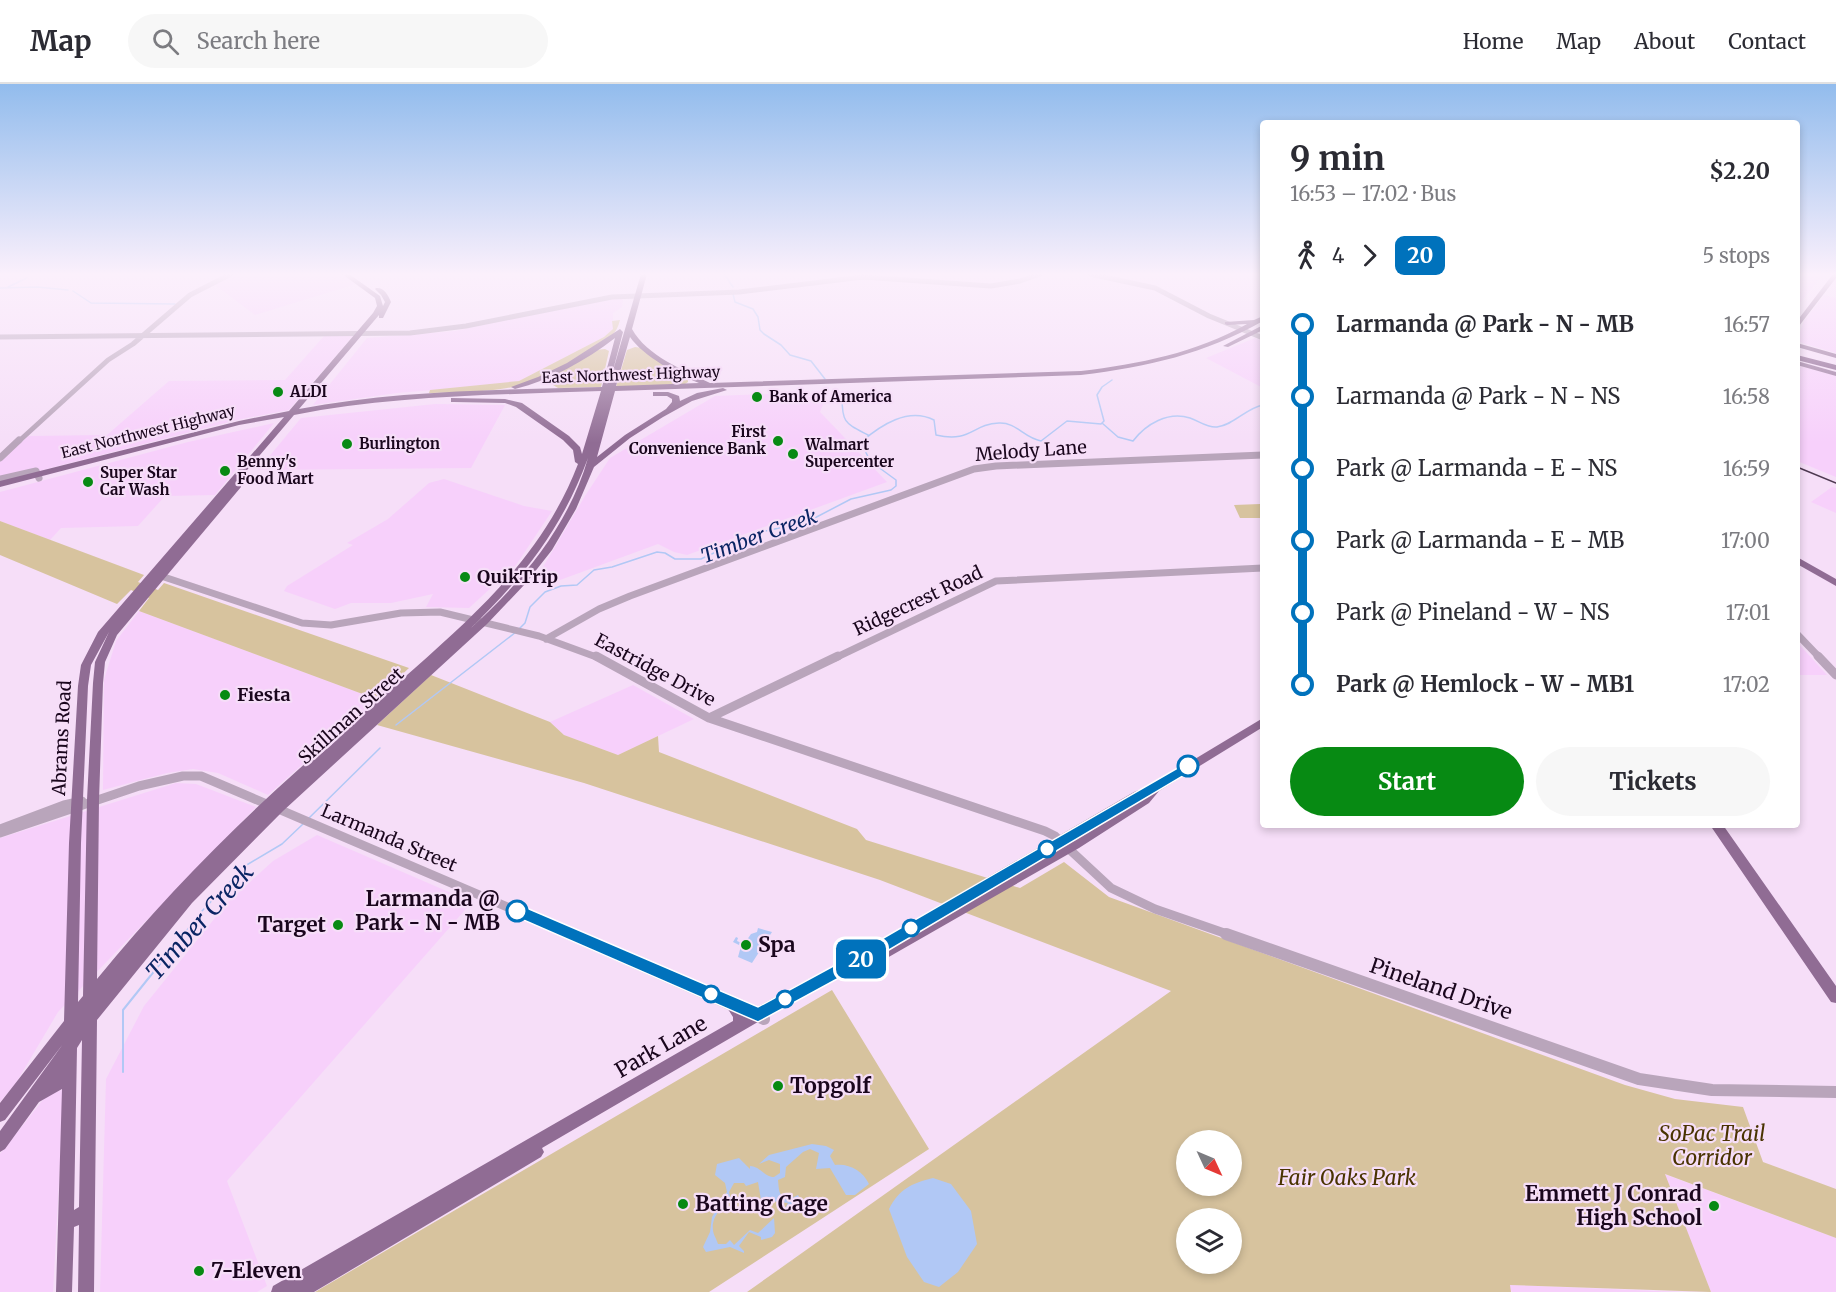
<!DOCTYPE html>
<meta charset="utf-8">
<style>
:root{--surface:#fff;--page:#f7f7f7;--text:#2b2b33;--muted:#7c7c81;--line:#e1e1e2;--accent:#078a13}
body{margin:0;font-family:Merriweather,serif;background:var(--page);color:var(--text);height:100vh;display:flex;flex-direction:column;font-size:22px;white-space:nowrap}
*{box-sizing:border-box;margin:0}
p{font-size:20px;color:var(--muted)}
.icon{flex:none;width:33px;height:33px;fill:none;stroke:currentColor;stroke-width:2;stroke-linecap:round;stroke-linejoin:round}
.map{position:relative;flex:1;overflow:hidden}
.details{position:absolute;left:1260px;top:36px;width:540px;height:708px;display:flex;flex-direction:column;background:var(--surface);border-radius:6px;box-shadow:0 3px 9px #0003}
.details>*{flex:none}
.badge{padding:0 12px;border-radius:9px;font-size:21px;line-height:39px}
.needle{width:39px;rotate:134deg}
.tools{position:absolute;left:1176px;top:1046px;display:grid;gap:12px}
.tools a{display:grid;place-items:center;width:66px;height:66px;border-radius:50%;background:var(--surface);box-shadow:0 3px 9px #0003;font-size:30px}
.map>.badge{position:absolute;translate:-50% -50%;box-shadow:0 0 0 3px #fff}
.legs{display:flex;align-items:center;gap:9px;height:66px;padding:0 30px;font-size:20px}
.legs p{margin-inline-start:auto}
.head{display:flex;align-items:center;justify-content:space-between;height:102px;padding:0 30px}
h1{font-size:33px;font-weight:700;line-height:45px}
.button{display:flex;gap:12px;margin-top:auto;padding:12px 30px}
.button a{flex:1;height:69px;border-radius:36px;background:var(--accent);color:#fff;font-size:24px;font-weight:700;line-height:69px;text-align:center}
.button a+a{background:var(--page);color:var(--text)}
ul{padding:0 30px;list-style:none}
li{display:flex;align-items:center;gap:21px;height:72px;font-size:22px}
li i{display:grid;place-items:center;width:9px;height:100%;margin:0 8px;background:currentColor}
li i::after{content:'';width:15px;height:15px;margin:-8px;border:4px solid;border-radius:50%;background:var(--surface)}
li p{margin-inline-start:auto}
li:first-child i{background:linear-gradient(#0000 50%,currentColor 0)}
li:last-child i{background:linear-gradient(currentColor 50%,#0000 0)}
header{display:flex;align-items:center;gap:36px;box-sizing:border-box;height:84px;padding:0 30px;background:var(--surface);border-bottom:2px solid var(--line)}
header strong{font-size:28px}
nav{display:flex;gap:33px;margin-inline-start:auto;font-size:21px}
.search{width:420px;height:54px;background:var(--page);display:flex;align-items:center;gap:15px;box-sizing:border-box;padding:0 21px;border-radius:33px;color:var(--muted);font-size:22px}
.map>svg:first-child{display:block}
</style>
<header>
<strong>Map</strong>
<div class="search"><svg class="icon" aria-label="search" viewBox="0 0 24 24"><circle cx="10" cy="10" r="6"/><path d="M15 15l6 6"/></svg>Search here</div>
<nav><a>Home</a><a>Map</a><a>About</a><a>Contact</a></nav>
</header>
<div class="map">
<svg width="1836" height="1208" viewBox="0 0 1836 1208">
<rect width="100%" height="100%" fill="#f6def8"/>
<path fill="#f7d0fb" d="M237,190H340L356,200L255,231L214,200Z
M1797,190H1824L1797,222Z
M1824,211L1836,214V269L1802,259L1797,256L1804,237Z
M620,214L623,216L622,223L613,229V245L604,253L519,297L504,300L397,309L313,321L367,254L455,247L589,218Z
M324,252H353L289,326L237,336L0,397V378L28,352L107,351L169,297L285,296Z
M1255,254L1263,257V304L1206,274Z
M1797,281L1836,292V393L1797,377Z
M766,310L826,314L820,328L887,398L687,471L674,468L658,460L560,496L536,495L585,412L610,374L715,312Z
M435,320L505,321L471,384L258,386L301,334Z
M274,339L215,411L165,412L138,442L61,444L50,456L0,437V408L188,358Z
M444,395L524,422L552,427L516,481L469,524L426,523L433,510L391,519H351L335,525L284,507L287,502L353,461L347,459L388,435L429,399Z
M1832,403L1836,404V429L1811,418Z
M139,527L376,615L268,711L218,689L193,685L167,689L103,706L104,596L116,557Z
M1797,558L1827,591H1797Z
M633,601L694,635L618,671L564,651L550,638Z
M176,699L196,700L256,723L58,928L16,999L0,1018V754Z
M317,751L472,818L227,1097L267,1202L257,1208H100L106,995L144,922L227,819L273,777Z
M64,1005L53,1208H0V1070L46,1012Z
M1664,1090L1836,1154V1208H1711Z
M1509,1201L1680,1208H1512Z"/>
<path fill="#d7c39e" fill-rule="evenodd" d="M620,236C618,243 616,248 611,252C592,270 542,295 517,302C495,308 451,309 429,309L430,306L519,297L604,253L613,245L612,237Z
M635,263L642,264L688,294V298L685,300L616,303L627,266Z
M605,265L609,267L601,303L558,304L548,298L550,292L596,266Z
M1260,420L1263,434H1240L1234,421Z
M0,437L144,491L138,498L158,506L164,499L409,584L376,615L139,527L149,514L131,506L117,520L0,471Z
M431,591L550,638L564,651L618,671L658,652L659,668L857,745L866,756L1020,804L1064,778L1109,813L1625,1001L1675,1015L1743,1023L1763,1078L1836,1105V1154L1665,1090L1711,1208L1510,1201L1511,1208H747L1171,907L880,796L584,699L377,641ZM1186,1056H1232V1101H1186ZM1186,1134H1232V1179H1186Z
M832,906L929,1065L709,1208H315Z"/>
<path fill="#b1c8f5" d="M758,844L772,848L752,879L738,873L741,862L733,858L736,853L738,854L737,857L744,860L751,850L757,848Z
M812,1060L826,1062L834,1066L830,1072L835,1081C849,1079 863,1087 869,1100L855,1111H846L830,1084L816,1085L819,1069L810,1065L803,1068L786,1083L785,1093L778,1096C779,1105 778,1112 788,1116L798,1111L800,1115L793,1124V1121L783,1128L788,1119L761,1116L758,1098L746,1102L744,1099H734L729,1108L731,1117C722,1121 711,1134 713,1146C713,1150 717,1156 718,1160H726L730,1156L734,1161L750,1146L758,1149L774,1134L775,1149L772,1153L761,1156V1153L749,1148L739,1162L744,1167V1169L730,1163L706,1168L703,1163L710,1148L712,1133L727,1108L725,1099L715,1091L717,1080L739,1074L750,1085V1082C760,1082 764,1093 774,1093L780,1089V1080L769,1076L759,1080L769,1071Z
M933,1094L951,1100L971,1127L977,1160L958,1188L939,1203L924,1198L907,1173L889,1125C899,1105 912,1099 933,1094Z"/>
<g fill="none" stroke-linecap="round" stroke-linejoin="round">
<path stroke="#b1c8f5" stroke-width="1.5" d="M724,190L733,203
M8,203L27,194
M0,204L37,203L68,206
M73,207L91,219L175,220
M733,210L735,218L753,225L758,233L760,246L764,250L781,261L790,271L811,277L825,295
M836,306L842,313C842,339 845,339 868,351
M1102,339L1118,353L1133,357C1146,340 1168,327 1190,334C1199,337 1207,344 1217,343C1234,341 1246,324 1263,321
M519,545L525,539L530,523L545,508L561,502L577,501L594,486L612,483L657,468L665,469L675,475H701L756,449L807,438L851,415L891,406L896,402V396L870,377L861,358C881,341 908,323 934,336L936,351C971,359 972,340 999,339C1016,338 1024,354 1041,357L1067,337L1101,340L1104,337L1097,311L1102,303L1112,296
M396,641L516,548
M308,735L380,664
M183,851L202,827L245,782L282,760L303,740"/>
<path stroke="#b1c8f5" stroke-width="2" d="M123,988V926L184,850"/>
<path stroke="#b9a5bb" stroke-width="5" d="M1090,190L1155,204L1209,232L1263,254
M0,253L410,249L466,242L612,213L739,208L863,193L991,202L1020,197L1040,190
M18,358L108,276L133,260L190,211L231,190"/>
<path stroke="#b9a5bb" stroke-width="7" d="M0,374L19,356
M0,395L36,387L39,394
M155,490L302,539L331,541L401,529L440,528L539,552L599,574
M1797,550L1820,574
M546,555L599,525L630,512L974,385L996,382L1263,371
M835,574L996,497L1263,484"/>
<path stroke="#b9a5bb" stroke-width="9" d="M596,572L709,634L1045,747L1055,752L1111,804L1155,825L1230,851
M1818,572L1836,591
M709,634L838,572
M0,745L64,721L82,717
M0,749L139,702L183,692H201L573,851"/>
<path stroke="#b9a5bb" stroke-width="12" d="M570,850L764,935
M1226,850L1639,995L1712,1006L1836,1008"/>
<path fill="#906c94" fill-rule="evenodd" d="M342,190H349L380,212L383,222L385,218L381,211L375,205L376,204C384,203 388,211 391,218L383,234H379V231L299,325C398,306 501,306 602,303L615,254C585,277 551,296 515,305L511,303L538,293L567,279L620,245L623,248L612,290L641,190H647L632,245C647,272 683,286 710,299L1081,287C1139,280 1196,269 1247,240L1227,241L1225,240V238L1254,236L1263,232V237C1204,270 1148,283 1081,291L615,307L597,373L625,351L666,325L672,318V315L667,312H653V308H668L679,312L680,317L697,309L723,304L727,306L692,317L663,333L630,354L594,383L576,425L552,466L526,499L487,540L283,727L192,819L97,936L94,1208H78L79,1141L74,1143L72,1208H56L62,1005L39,1018L5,1065L0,1068V1047L63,960L5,1036L0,1038V1019L64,937L69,759L78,602L81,581L98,548L284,333L239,341L0,403V397L239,337L289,327L373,229L377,222L375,214ZM630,253C644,273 677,290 699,299L616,302ZM601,307L582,370L580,363L569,352L522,319L505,315L451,314V318H454L505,319L516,323L563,356L573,366L575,378L578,380C545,466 483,524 415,584C377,618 337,651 299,685C226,750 159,819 97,895L99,716L103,599L105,578L117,551L241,403V399H236L294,331C395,311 498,311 601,307ZM588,374C569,441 522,498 471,544C524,492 562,445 588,374ZM109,548L95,578L93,599L87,716L83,912L78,918L81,759L88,602L91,581ZM82,956L79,1123L74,1126L77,964Z
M1833,190H1836V194L1799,242L1797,243V237Z
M1263,241V246L1228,263L1223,262Z
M1797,259L1836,270V274L1797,263Z
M1797,277L1836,288V292L1797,281Z
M1797,473L1836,495V502L1797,480Z
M1263,634V643L1159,707L1149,719L1079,764L880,878L875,880L869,876L763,935L542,1064L544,1068L541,1073L314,1208H271L273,1202L733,937V933L724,919L726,914L731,913L736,914L746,929L861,867L1134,708L1155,699Z
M1710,741H1723L1836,902V919L1831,918Z"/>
<path fill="#815886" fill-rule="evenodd" d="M1797,271L1836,281V286L1797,276Z"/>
<path stroke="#4e3951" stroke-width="1.5" d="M1797,383L1836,399"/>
</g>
<linearGradient id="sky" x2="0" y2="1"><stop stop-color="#92bced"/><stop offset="0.53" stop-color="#fbf0fc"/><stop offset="1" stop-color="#fbf0fc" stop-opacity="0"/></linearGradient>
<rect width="1836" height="359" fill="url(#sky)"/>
<path fill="#0072bc" stroke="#fff" stroke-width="1.5" d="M1188,678L1194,682L1193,686L872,876L758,938L512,831L510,827L512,822L517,820L522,822L758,923L861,867Z"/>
<g fill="#078a13" stroke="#f6def8" stroke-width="2">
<circle cx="278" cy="308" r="6"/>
<circle cx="757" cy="313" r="6"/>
<circle cx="778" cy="357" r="6"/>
<circle cx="347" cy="360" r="6"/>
<circle cx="793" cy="370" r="6"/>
<circle cx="225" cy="387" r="6"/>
<circle cx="88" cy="398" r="6"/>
<circle cx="465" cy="493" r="6"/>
<circle cx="225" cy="611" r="6"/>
<circle cx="338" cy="841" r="6"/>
<circle cx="746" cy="861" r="6"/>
<circle cx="778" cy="1002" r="6"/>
<circle cx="683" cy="1120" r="6"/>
<circle cx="1714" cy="1122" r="6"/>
<circle cx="199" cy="1187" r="6"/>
</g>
<g fill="#fff" stroke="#0072bc" stroke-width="3">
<circle cx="1188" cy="682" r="10"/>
<circle cx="1047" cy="765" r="8"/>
<circle cx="517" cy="827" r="10"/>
<circle cx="911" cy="844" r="8"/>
<circle cx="711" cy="910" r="8"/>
<circle cx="785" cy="915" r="8"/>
</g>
<g text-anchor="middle" stroke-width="4.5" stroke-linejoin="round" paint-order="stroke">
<g font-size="15" fill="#1a061d" stroke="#f6def8">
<text transform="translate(631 291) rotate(-2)" y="5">East Northwest Highway</text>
<text transform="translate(148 348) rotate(-14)" y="5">East Northwest Highway</text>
</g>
<g font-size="15" font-weight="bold" fill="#1a061d" stroke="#f6def8" text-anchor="start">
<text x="290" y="313">ALDI</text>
<text x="769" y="318">Bank of America</text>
<text x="766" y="353" text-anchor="end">First<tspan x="766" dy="17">Convenience Bank</tspan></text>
<text x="359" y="365">Burlington</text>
<text x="805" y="366">Walmart<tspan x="805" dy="17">Supercenter</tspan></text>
<text x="237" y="383">Benny's<tspan x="237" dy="17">Food Mart</tspan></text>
<text x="100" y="394">Super Star<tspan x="100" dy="17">Car Wash</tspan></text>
</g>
<g font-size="18" fill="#1a061d" stroke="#f6def8">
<text transform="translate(1031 367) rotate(-4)" y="6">Melody Lane</text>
<text transform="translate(918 517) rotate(-25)" y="6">Ridgecrest Road</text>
<text transform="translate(655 586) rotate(28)" y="6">Eastridge Drive</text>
<text transform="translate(351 632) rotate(-42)" y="6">Skillman Street</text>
<text transform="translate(62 654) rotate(-87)" y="6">Abrams Road</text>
<text transform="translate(389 754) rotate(23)" y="6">Larmanda Street</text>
</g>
<g font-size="18" font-weight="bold" fill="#1a061d" stroke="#f6def8" text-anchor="start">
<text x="477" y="499">QuikTrip</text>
<text x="237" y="617">Fiesta</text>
</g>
<g font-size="20" font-style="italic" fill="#0a2564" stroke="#f6def8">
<text transform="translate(759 452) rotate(-20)" y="7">Timber Creek</text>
</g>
<g font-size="21" font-weight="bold" fill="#1a061d" stroke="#f6def8" text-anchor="end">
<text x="500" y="822">Larmanda @<tspan x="500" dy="24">Park - N - MB</tspan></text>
</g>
<g font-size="21" font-weight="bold" fill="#1a061d" stroke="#f6def8" text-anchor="start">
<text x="326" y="848" text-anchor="end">Target</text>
<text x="758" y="868">Spa</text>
<text x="790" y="1009">Topgolf</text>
<text x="1702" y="1117" text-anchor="end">Emmett J Conrad<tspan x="1702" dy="24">High School</tspan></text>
<text x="695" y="1127">Batting Cage</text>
<text x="211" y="1194">7-Eleven</text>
</g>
<g font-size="21" fill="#1a061d" stroke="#f6def8">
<text transform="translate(1441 905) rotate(19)" y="7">Pineland Drive</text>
<text transform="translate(661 963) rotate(-30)" y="7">Park Lane</text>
</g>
<g font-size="21" font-style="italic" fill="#493300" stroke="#f6def8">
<text x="1712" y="1057">SoPac Trail<tspan x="1712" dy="24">Corridor</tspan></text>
<text x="1347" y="1101">Fair Oaks Park</text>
</g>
<g font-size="24" font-style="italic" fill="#0a2564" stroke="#f6def8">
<text transform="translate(200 838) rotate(-48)" y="8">Timber Creek</text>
</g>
</g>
</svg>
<div class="tools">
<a><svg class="needle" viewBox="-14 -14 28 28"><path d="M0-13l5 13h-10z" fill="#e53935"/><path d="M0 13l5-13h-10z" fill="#7c7c81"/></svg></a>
<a><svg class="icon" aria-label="layers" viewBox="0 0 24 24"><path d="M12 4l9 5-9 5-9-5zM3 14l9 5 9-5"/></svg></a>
</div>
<b class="badge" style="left:861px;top:875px;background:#0072bc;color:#fff">20</b>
<section class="details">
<div class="head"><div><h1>9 min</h1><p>16:53 – 17:02 · Bus</p></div><b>$2.20</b></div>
<div class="legs"><svg class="icon" aria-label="walk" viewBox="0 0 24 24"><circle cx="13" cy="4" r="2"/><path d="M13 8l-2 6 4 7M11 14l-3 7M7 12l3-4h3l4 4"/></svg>4<svg class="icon" aria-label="forward" viewBox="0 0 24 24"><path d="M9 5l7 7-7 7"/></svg><b class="badge" style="background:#0072bc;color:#fff">20</b><p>5 stops</p></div>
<ul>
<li><i style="color:#0072bc"></i><b>Larmanda @ Park - N - MB</b><p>16:57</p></li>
<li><i style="color:#0072bc"></i><span>Larmanda @ Park - N - NS</span><p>16:58</p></li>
<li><i style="color:#0072bc"></i><span>Park @ Larmanda - E - NS</span><p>16:59</p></li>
<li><i style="color:#0072bc"></i><span>Park @ Larmanda - E - MB</span><p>17:00</p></li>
<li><i style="color:#0072bc"></i><span>Park @ Pineland - W - NS</span><p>17:01</p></li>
<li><i style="color:#0072bc"></i><b>Park @ Hemlock - W - MB1</b><p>17:02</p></li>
</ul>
<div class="button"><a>Start</a><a>Tickets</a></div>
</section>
</div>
